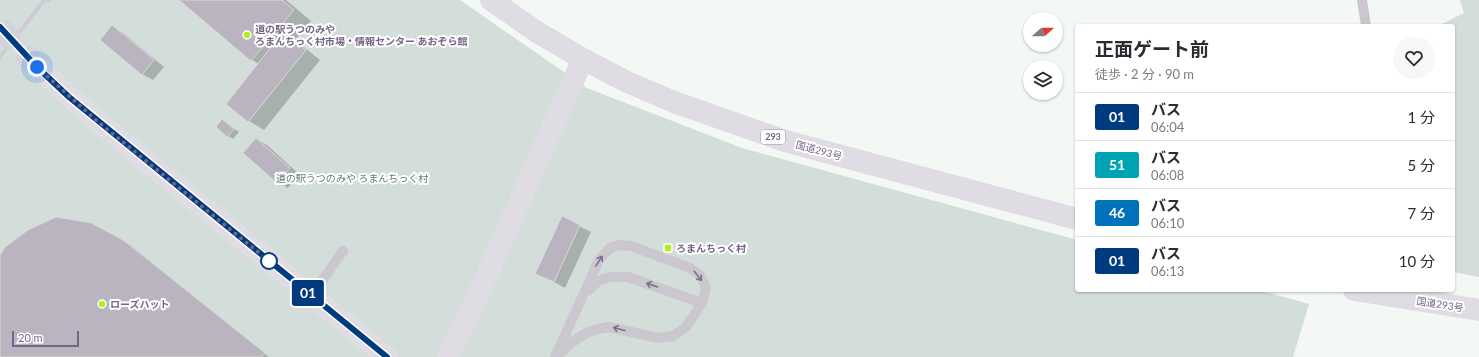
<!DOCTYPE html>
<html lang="ja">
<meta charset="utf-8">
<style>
:root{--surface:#fff;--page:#f7f7f7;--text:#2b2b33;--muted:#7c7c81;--line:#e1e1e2}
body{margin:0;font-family:Lato,"Noto Sans JP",sans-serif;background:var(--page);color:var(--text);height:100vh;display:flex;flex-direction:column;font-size:15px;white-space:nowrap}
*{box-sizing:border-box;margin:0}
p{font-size:13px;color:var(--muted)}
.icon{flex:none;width:22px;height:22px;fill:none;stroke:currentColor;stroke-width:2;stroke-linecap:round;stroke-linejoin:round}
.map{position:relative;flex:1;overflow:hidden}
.details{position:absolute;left:1075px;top:24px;width:380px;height:268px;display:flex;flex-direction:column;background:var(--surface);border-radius:4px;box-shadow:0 1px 3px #0004}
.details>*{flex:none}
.badge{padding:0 8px;border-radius:3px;font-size:14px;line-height:26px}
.needle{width:26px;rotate:69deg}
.controls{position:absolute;left:1023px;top:12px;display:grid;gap:8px}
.controls a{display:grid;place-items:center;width:40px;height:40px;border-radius:50%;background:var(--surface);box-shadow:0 1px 3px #0004;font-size:20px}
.scale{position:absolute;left:12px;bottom:10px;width:67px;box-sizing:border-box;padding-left:4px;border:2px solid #756587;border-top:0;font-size:11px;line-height:14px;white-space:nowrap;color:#756587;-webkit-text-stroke:3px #fff;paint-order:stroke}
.you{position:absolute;width:20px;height:20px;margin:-10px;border:3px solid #fff;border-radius:50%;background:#1a73e8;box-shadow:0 0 0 6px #1a73e833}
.map>.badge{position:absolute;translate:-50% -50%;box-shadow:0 0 0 2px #fff}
.round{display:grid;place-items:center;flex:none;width:42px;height:42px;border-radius:21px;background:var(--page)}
.headline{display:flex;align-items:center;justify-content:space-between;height:68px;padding:0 20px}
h1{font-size:19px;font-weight:700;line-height:30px}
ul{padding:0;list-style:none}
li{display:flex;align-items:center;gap:12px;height:48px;padding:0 20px;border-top:1px solid var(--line)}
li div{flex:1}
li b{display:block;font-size:15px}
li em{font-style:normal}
li .badge{min-width:44px;font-weight:700;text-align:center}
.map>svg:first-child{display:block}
</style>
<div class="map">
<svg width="1479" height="357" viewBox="0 0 1479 357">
<rect width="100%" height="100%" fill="#f4f8f4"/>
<path fill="#d3ddd9" d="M0,0H460L587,88L742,148L1077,240V290H1258L1309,304L1293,357H0Z
M1460,0H1479V277L1453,272V26H1438L1464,13Z"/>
<path fill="#cecad6" d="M42,0H52L49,3L46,1L0,60V54Z"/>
<path fill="#0003" d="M181,0H286L311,21L295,40L320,60L264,130L249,121L227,104L259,64L252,60Z
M112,27L123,33L164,67L153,80L142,74Z
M222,120L239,132L233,139L228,136Z
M256,139L267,145L300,175L288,188L277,182Z
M563,218L591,232L565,288L537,273Z
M129,244L269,357H0V257Z"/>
<path fill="#b9b4c0" stroke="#d7d9d7" d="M179,0H282L294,10L251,61Z
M112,25L154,60L142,75L100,40Z
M283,32L306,50L248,122L226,104Z
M222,119L234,129L227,137L216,127Z
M256,138L290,168L277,183L243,153Z
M562,216L580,225L554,282L535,274Z
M56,217L91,223L123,240L265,353L262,357H0V255L5,247L28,230Z"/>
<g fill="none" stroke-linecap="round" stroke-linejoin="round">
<path stroke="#d4d3d9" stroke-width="22" stroke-dasharray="22 11" stroke-linecap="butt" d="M0,27L37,67"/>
<path stroke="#cbc7ce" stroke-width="10" d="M1362,0L1366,26
M588,291L597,282L609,277H628L702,303
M311,296L343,251
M555,357L599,260L610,248L619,245L631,246L690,268L700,275L706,288L702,303L686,327L673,336L658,338L609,327L598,329L586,333L571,343L557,357"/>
<path stroke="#e0dce4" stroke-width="22" d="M37,67L97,121L387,357
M448,357L470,313L583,59"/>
<path stroke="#e0dce4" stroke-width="22" d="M491,0L537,32L583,59L627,82L674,102L785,141L1077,219
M1354,290L1479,310"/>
</g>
<defs><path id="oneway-shaft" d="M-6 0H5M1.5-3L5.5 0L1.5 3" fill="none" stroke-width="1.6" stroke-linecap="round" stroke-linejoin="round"/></defs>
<g stroke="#7e6f8e">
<use href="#oneway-shaft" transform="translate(599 261) rotate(-58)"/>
<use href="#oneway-shaft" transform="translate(698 276) rotate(51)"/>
<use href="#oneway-shaft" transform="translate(652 285) rotate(-161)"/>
<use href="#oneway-shaft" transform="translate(619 329) rotate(-165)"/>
</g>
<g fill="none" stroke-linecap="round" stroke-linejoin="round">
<g stroke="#fff" stroke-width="9">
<path id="line" d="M0,27L37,67L69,97L387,357"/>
</g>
<use href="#line" stroke="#003b80" stroke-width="6"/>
<path stroke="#756587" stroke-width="4" stroke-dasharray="0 7.2" d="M37,67L97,121L269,261"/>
</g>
<g fill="#b4ec1f" stroke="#fff" stroke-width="1.5">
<circle cx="247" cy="35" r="4"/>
<rect x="664" y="244" width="8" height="8" rx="2"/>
<circle cx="102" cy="304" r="4"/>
</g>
<circle fill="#fff" stroke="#003b80" stroke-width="2" cx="269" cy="261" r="8"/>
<g text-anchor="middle" stroke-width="4" stroke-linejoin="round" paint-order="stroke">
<rect fill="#fff" stroke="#9e93ab" stroke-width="1" x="761" y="130" width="24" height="14" rx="3"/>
<g font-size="9" font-weight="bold" fill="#756587">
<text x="773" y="140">293</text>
</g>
<g font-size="10" font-weight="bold" fill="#756587" stroke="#fff" text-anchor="start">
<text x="255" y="33">道の駅うつのみや<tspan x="255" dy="12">ろまんちっく村市場・情報センター あおぞら館</tspan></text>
<text x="676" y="252">ろまんちっく村</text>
<text x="110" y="308">ローズハット</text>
</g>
<g font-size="10" fill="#756587" stroke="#fff">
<text transform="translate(819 150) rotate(15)" y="4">国道293号</text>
<text transform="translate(1440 304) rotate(9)" y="4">国道293号</text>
</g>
<g font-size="10" fill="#607975" stroke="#fff">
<text x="352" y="182">道の駅うつのみや ろまんちっく村</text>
</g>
</g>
</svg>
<div class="controls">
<a><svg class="needle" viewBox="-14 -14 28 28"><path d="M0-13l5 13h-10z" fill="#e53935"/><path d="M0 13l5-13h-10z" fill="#7c7c81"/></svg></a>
<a><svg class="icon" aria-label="layers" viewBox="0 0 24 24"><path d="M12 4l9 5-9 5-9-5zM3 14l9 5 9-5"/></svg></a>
</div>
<div class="scale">20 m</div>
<div class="you" style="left:37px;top:67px"></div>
<b class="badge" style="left:308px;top:293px;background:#003b80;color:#fff">01</b>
<section class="details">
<div class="headline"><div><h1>正面ゲート前</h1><p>徒歩 · 2 分 · 90 m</p></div><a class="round"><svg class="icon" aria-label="heart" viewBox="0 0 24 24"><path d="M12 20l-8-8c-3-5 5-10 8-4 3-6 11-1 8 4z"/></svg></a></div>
<ul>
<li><span class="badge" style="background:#003b80;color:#fff">01</span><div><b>バス</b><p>06:04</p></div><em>1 分</em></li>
<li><span class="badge" style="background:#00a3b4;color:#fff">51</span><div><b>バス</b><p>06:08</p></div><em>5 分</em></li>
<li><span class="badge" style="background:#0072bc;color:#fff">46</span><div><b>バス</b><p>06:10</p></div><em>7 分</em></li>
<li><span class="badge" style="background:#003b80;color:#fff">01</span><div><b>バス</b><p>06:13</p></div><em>10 分</em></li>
</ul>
</section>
</div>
